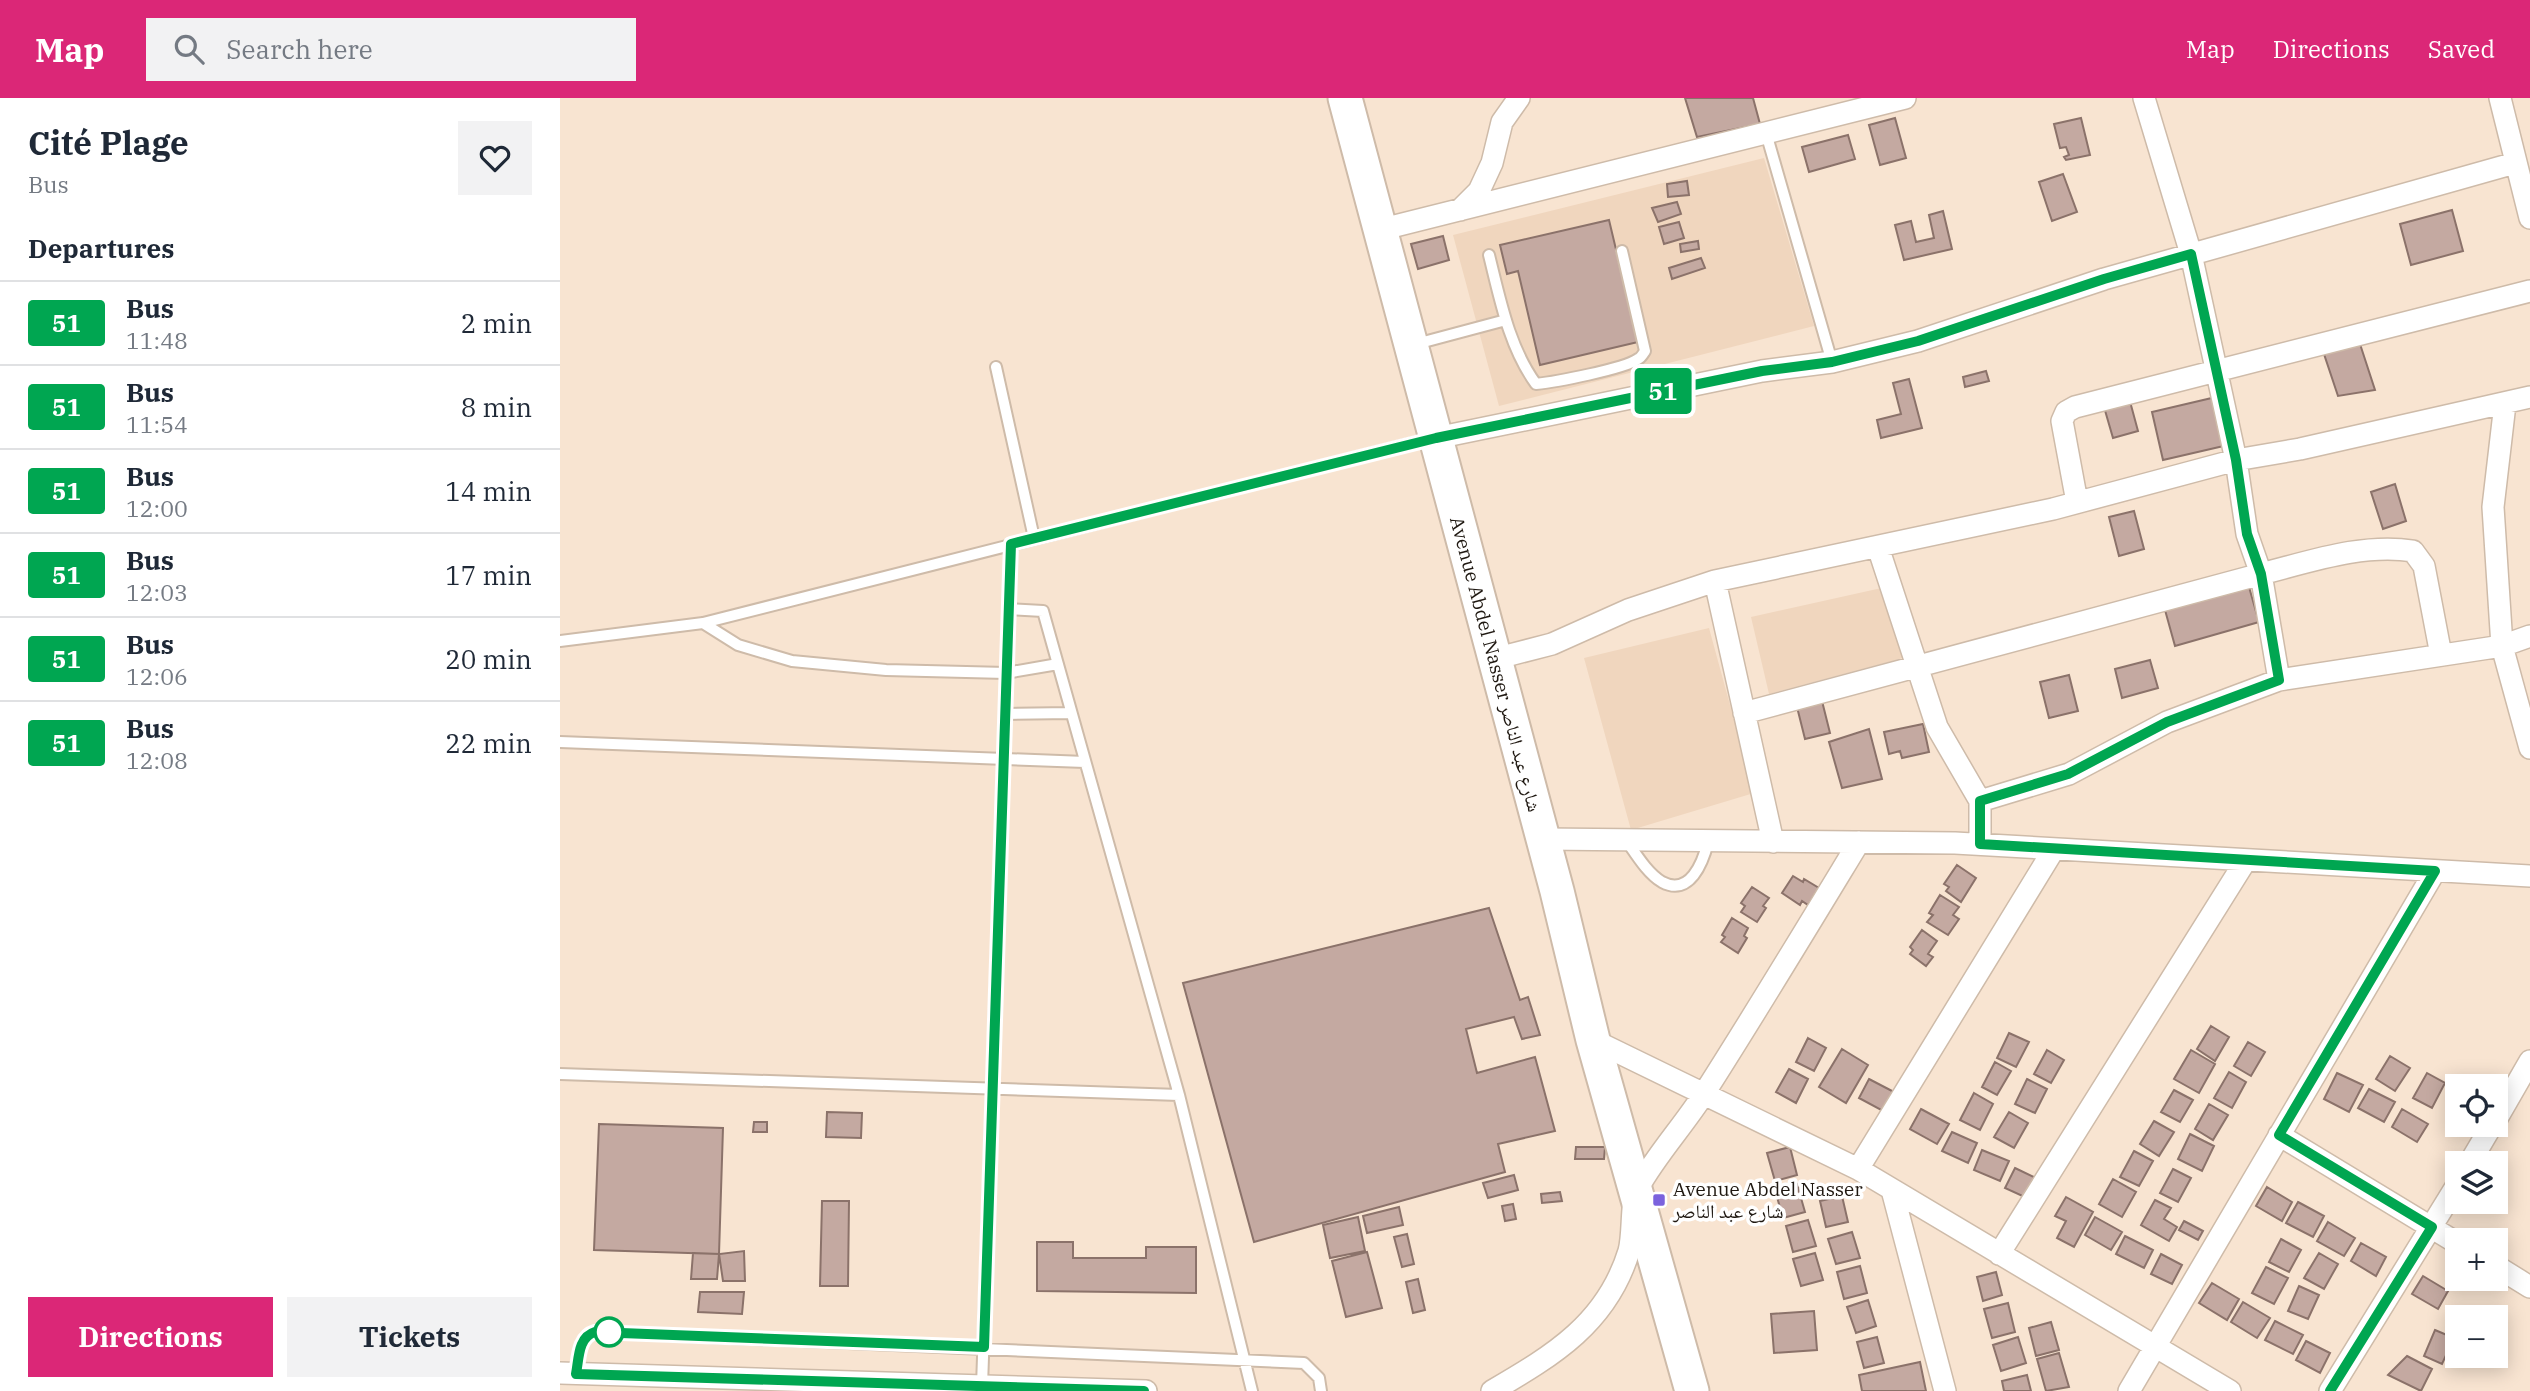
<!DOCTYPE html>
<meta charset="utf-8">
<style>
:root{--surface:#fff;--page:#f2f2f3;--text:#1f2937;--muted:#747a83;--line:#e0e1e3;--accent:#db2777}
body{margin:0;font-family:"IBM Plex Serif","Noto Naskh Arabic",serif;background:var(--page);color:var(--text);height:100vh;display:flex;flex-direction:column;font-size:26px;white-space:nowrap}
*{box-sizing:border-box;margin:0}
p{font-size:23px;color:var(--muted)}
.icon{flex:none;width:38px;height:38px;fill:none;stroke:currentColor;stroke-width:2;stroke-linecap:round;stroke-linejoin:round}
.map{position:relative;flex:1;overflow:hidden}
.drawer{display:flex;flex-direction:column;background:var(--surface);width:560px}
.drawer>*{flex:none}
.badge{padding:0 14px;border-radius:5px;font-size:24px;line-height:46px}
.tools{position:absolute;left:1885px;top:976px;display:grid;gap:14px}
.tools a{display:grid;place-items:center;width:63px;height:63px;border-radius:0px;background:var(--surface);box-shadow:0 4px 18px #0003;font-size:35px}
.map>.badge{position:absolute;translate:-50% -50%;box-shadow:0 0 0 4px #fff}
h2{padding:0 28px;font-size:26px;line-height:63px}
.round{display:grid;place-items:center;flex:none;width:74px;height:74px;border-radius:0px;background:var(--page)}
.head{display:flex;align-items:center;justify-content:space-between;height:119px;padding:0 28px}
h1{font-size:33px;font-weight:700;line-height:52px}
.primary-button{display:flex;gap:14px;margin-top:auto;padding:14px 28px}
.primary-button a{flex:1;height:80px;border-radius:0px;background:var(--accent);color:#fff;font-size:28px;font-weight:700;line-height:80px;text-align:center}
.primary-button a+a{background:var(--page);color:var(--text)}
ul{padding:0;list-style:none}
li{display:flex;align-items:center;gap:21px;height:84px;padding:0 28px;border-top:2px solid var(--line)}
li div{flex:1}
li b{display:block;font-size:26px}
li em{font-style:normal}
li .badge{min-width:77px;font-weight:700;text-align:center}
header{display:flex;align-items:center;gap:42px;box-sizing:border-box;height:98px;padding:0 35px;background:var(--accent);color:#fff}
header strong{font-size:33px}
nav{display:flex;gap:38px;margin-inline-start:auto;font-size:24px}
.search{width:490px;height:63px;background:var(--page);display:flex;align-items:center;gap:18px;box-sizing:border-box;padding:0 24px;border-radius:0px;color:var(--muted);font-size:26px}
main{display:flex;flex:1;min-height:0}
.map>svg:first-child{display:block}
</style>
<header>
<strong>Map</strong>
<div class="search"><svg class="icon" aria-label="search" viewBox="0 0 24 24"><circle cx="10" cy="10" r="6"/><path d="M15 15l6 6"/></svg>Search here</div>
<nav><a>Map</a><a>Directions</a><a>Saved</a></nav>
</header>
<main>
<section class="drawer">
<div class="head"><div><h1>Cité Plage</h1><p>Bus</p></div><a class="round"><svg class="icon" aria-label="heart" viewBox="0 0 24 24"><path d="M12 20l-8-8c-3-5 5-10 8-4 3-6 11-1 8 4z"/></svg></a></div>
<h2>Departures</h2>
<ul>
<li><span class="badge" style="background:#00a651;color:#fff">51</span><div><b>Bus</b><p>11:48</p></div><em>2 min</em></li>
<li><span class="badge" style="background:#00a651;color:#fff">51</span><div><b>Bus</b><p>11:54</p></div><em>8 min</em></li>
<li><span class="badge" style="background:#00a651;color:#fff">51</span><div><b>Bus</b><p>12:00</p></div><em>14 min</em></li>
<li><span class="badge" style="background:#00a651;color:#fff">51</span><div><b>Bus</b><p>12:03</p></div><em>17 min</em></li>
<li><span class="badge" style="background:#00a651;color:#fff">51</span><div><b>Bus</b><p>12:06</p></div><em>20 min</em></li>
<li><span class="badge" style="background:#00a651;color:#fff">51</span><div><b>Bus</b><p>12:08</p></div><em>22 min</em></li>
</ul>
<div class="primary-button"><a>Directions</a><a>Tickets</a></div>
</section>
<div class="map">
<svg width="1970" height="1293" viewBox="0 0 1970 1293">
<rect width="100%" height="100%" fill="#f8e4d1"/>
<path fill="#f0d6be" d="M1204,60L1254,228L939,308L893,137Z
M1326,489L1343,560L1209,596L1191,519Z
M1149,530L1194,695L1071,732L1024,560Z"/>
<path fill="#c4a9a1" stroke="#8b726a" stroke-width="2" d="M1125,0H1193L1200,26L1137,39Z
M1335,20L1346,60L1320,67L1309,27Z
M1521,20L1530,57L1506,62L1504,59L1509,57L1506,49L1500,50L1494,26Z
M1288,37L1295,61L1249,74L1242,49Z
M1503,76L1517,114L1492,123L1479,84Z
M1127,83L1129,97L1108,99L1107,86Z
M1117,104L1121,116L1098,124L1092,110Z
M1892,112L1903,153L1851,167L1840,126Z
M1383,113L1392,151L1344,162L1335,127L1351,123L1356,144L1374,140L1369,117Z
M1049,122L1078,244L980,267L958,173L947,176L940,147Z
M1119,124L1124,140L1104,146L1099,129Z
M883,138L889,162L858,171L851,146Z
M1138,143L1139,151L1121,154L1120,146Z
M1141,160L1145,170L1112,181L1109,170Z
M1800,246L1815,292L1778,298L1762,250Z
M1426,273L1429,283L1405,289L1403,279Z
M1349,281L1362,330L1321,340L1317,322L1341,316L1333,285Z
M1568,296L1578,333L1553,340L1542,302Z
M1656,299L1668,347L1603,362L1592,314Z
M1835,386L1846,423L1823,431L1811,394Z
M1574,413L1584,451L1559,458L1549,419Z
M1689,489L1699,524L1615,548L1605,512Z
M1590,562L1598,590L1562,600L1555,571Z
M1509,577L1518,613L1489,620L1480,584Z
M1261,599L1270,635L1245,641L1236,605Z
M1363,626L1369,654L1342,660L1340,653L1329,656L1324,634Z
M1309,631L1322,681L1282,690L1269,644Z
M1397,767L1416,780L1401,804L1386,793L1389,789L1384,786Z
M1233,778L1243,784L1244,781L1259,790L1248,807L1242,803L1240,807L1222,795Z
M1192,789L1209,800L1203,808L1206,810L1197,824L1181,814L1185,808L1181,805Z
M1380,797L1399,809L1393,817L1399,821L1388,837L1367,824L1373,817L1369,815Z
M929,810L960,902L968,899L980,937L962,941L954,919L906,931L917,975L975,959L995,1033L938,1046L945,1074L694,1144L623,885Z
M1172,820L1188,830L1184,838L1187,840L1178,855L1161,844L1165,839L1162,837Z
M1362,832L1377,843L1368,856L1373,859L1366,868L1350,856L1353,852L1350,849Z
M1651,928L1669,939L1655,963L1637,951Z
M1449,935L1469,944L1456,969L1437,960Z
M1248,940L1266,950L1254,973L1236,964Z
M1688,944L1705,954L1691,978L1674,968Z
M1282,951L1308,967L1286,1005L1259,989Z
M1487,952L1504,962L1491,985L1474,976Z
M1631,952L1655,966L1639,995L1614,981Z
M1830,958L1850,970L1835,993L1816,981Z
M1435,964L1451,973L1437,997L1422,989Z
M1229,971L1248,981L1236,1005L1216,994Z
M1669,974L1686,984L1672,1010L1654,1000Z
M1777,975L1803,987L1789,1014L1764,1001Z
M1867,975L1885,985L1872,1010L1853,1000Z
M1309,981L1334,994L1323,1013L1299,1000Z
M1467,981L1487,991L1475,1015L1455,1006Z
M1809,991L1835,1004L1824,1024L1798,1010Z
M1614,992L1633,1002L1620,1024L1601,1014Z
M1414,995L1433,1006L1420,1032L1400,1022Z
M1649,1006L1668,1017L1653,1042L1635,1031Z
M1361,1011L1389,1026L1377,1046L1350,1031Z
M1842,1011L1868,1026L1857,1044L1832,1029Z
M267,1014L302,1015L301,1040L266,1039Z
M1449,1014L1468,1025L1454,1050L1434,1039Z
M1594,1023L1614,1034L1599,1058L1580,1046Z
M194,1024H207V1034H193Z
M39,1026L163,1030L159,1156L34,1152Z
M1392,1034L1417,1045L1408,1065L1382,1053Z
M1630,1036L1654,1048L1642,1073L1618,1061Z
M1016,1049H1045L1044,1061H1015Z
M1230,1049L1237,1077L1215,1083L1207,1055Z
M1422,1052L1449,1063L1440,1083L1414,1072Z
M1574,1053L1593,1063L1579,1088L1560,1079Z
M1455,1070L1478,1081L1469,1101L1445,1090Z
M1613,1071L1631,1080L1618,1104L1600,1095Z
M954,1077L958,1092L928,1100L923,1085Z
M1553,1081L1576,1094L1562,1119L1539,1106Z
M1237,1086L1245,1114L1223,1120L1215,1092Z
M1707,1089L1732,1104L1722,1123L1696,1108Z
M1000,1094L1002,1103L982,1105L981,1096Z
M1282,1098L1288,1124L1266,1129L1260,1103Z
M1506,1099L1533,1114L1514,1149L1497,1140L1506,1123L1495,1118Z
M1595,1102L1611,1110L1604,1121L1617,1129L1609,1143L1581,1127Z
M262,1103H289L288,1188H260Z
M1738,1104L1764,1118L1753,1139L1726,1125Z
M953,1106L956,1121L945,1123L942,1108Z
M839,1109L843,1127L807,1135L803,1118Z
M798,1119L805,1153L770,1160L763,1127Z
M1535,1119L1562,1134L1551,1152L1525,1137Z
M1248,1122L1256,1148L1233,1154L1226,1128Z
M1624,1123L1643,1133L1638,1142L1619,1132Z
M1768,1124L1795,1140L1784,1158L1757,1143Z
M1292,1134L1300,1160L1276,1166L1268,1141Z
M847,1136L854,1166L842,1169L834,1139Z
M1565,1138L1593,1152L1584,1170L1556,1156Z
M1721,1141L1741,1152L1729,1174L1709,1164Z
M477,1144H513V1160H586V1149H636V1195L477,1193Z
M1801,1145L1826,1159L1816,1178L1791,1163Z
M184,1153L185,1183H163L159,1156Z
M807,1154L822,1210L786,1219L772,1163Z
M133,1155L159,1156L157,1181H131Z
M1255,1155L1263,1182L1241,1188L1233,1161Z
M1759,1155L1778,1166L1764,1191L1744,1180Z
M1601,1156L1622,1167L1612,1186L1591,1176Z
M1300,1168L1307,1195L1284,1201L1277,1174Z
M1706,1169L1728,1180L1714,1206L1692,1195Z
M1436,1174L1442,1197L1423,1203L1417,1179Z
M1863,1178L1888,1193L1878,1211L1852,1196Z
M858,1181L865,1212L853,1215L846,1184Z
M1652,1185L1679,1201L1667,1222L1639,1205Z
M1739,1188L1759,1197L1748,1221L1728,1213Z
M140,1194H184L182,1216L138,1214Z
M1308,1202L1316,1228L1296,1235L1287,1209Z
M1683,1204L1710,1220L1697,1240L1671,1224Z
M1448,1205L1455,1234L1432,1240L1424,1211Z
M1254,1213L1257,1252L1214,1255L1211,1216Z
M1715,1223L1743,1237L1733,1256L1705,1242Z
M1491,1224L1499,1252L1476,1258L1469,1230Z
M1875,1232L1894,1240L1882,1266L1864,1258Z
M1317,1239L1324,1265L1304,1270L1297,1244Z
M1458,1239L1466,1265L1441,1273L1433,1247Z
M1746,1243L1770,1255L1760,1275L1736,1262Z
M1499,1255L1509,1289L1486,1293L1477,1261Z
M1847,1258L1872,1271L1861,1293L1828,1277Z
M1360,1264L1366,1293H1302L1299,1277Z
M1467,1277L1471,1293H1444L1442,1283Z"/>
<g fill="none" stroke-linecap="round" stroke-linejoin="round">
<g stroke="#cebba9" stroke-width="14">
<path id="service" d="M1206,35L1272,264
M929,157C940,201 949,249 976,286C995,284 1064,271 1078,261C1081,260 1083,256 1085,253L1062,153
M856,246L946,222
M436,269L474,440
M449,511L483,513L619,997L692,1293
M143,525L178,547L232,563L326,572L446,575L498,566
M0,543L143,525L873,340
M445,616L511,615
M0,644L525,664
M1066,742C1076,756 1087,775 1102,784C1130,799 1143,764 1148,744
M0,976L619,997
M16,1276C19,1260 18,1239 35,1234L744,1265L759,1280L761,1293
M422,1288L451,446"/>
</g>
<g stroke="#cebba9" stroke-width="24">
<path id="minor" d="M1584,0L1631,156L1676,362L1687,436L1701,476L1719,582L1942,548L1970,650
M1940,0L1970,120
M900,112L919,93L932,65L942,24L959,0
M819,132L1345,0
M1945,306L1933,409L1942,548L1970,538
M876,340L1202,273L1272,264L1358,243L1544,181L1955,65
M1517,404L1502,323L1506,314L1515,309L1970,193
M1318,449L1377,629L1420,703
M1155,483L1213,744
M934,561L992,546L1068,512L1155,483L1493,411L1676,362L1740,351L1970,299
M1184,615L1701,476C1749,464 1802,445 1853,453L1864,468L1881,557
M982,741L1395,745L1970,778
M1420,746V703L1509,676L1607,624L1719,582
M1033,942L1298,1071L1670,1293
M1936,1022L1970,963
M1719,1037L1897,1145
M1909,1066L1932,1027
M1298,1071L1494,751
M1332,1092L1385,1293
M1439,1156L1686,762
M1936,1168L1970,1189
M0,1275L586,1293
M932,1293C994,1257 1047,1225 1069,1153C1074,1135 1070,1105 1078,1090C1096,1057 1125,1026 1145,994C1198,911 1248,828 1299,744
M1569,1293L1875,773
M1770,1293L1897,1087"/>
</g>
<g stroke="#cebba9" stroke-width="37">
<path id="primary" d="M785,0L997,793L1033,942L1132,1293"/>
</g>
<use href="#service" stroke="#fff" stroke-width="10"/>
<use href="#minor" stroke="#fff" stroke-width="21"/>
<use href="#primary" stroke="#fff" stroke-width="33"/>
</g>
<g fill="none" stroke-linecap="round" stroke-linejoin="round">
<g stroke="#fff" stroke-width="16">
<path id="line" d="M584,1293L16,1276C19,1260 18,1239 35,1234L424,1249L451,446L876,340L1202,273L1272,264L1358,243L1544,181L1631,156L1676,362L1687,436L1701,476L1719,582L1607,624L1508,676L1420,703V746L1875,773L1719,1037L1872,1129L1770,1293"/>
</g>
<use href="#line" stroke="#00a651" stroke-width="10"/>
</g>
<rect fill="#7b62dd" stroke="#fff" stroke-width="2.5" x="1092" y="1095" width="14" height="14" rx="3.5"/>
<circle fill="#fff" stroke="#00a651" stroke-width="3.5" cx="49" cy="1234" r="14"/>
<g text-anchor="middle" stroke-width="7" stroke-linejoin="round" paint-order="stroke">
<g font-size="19" fill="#1f1811" stroke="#fff">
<text transform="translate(936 566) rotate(75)" y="7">Avenue Abdel Nasser شارع عبد الناصر</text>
</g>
<g font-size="19" fill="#1f1811" stroke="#fff" text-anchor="start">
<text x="1113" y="1098">Avenue Abdel Nasser<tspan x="1113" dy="22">شارع عبد الناصر</tspan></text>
</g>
</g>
</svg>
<div class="tools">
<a><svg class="icon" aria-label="locate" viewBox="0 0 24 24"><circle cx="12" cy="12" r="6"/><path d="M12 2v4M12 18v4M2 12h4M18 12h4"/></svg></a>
<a><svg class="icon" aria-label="layers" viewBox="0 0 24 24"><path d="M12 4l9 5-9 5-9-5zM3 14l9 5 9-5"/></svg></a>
<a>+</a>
<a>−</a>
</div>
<b class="badge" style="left:1103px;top:293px;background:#00a651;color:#fff">51</b>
</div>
</main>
